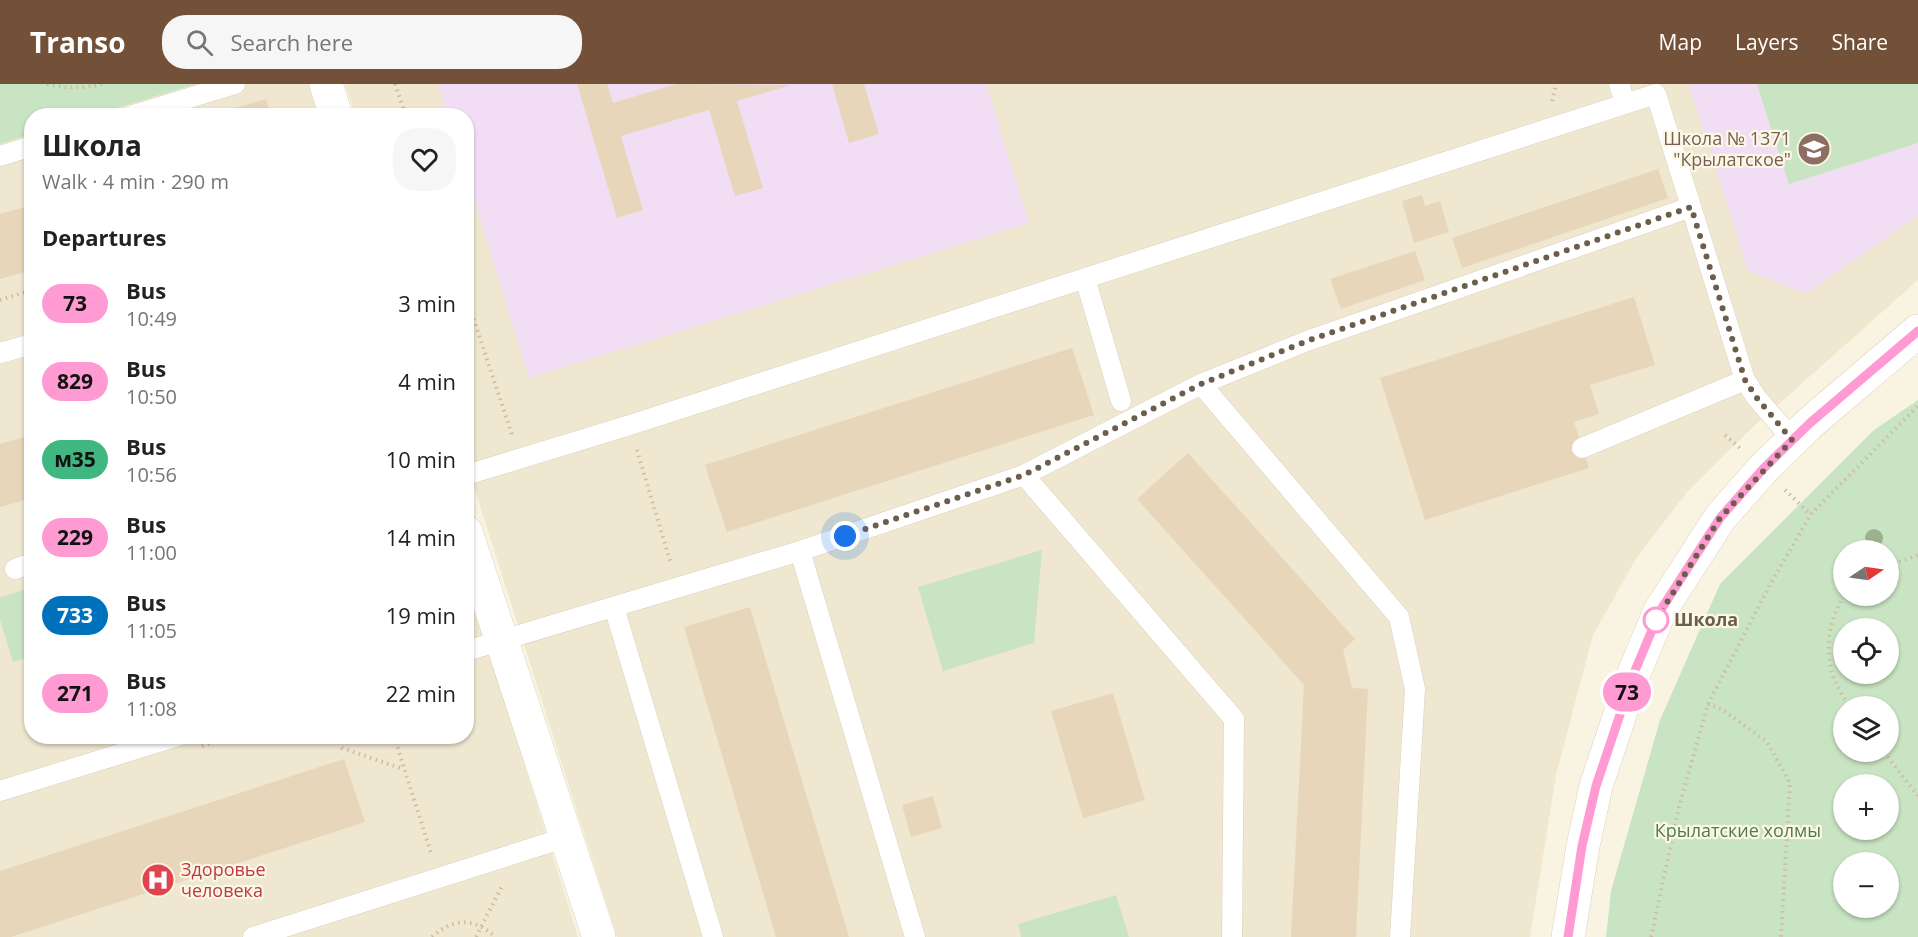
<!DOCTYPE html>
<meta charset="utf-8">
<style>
:root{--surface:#fff;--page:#f6f6f6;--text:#222;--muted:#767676;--accent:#735038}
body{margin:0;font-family:"Open Sans",sans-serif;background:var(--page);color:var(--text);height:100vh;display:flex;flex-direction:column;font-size:22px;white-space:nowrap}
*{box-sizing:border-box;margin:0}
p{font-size:20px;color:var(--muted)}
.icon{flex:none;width:33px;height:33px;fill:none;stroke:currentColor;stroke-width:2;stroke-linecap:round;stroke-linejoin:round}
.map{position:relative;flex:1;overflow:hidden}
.side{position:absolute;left:24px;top:24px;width:450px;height:636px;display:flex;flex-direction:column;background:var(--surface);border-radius:24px;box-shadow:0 2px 4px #0004}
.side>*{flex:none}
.badge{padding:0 12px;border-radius:20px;font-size:21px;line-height:39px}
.needle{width:39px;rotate:77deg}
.controls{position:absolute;left:1833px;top:456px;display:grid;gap:12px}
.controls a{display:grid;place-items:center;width:66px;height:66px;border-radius:50%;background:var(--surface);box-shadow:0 2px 4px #0004;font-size:30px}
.you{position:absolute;width:30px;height:30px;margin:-15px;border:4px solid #fff;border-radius:50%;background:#1a73e8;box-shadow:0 0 0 9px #1a73e833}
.map>.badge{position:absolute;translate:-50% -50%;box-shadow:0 0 0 3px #fff}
h2{padding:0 18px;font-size:22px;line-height:54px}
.round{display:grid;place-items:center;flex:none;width:63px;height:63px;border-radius:24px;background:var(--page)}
.head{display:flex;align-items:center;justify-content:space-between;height:102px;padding:0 18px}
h1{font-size:28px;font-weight:700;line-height:45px}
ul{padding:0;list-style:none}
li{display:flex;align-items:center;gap:18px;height:78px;padding:0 18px}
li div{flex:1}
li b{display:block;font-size:22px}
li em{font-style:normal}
li .badge{min-width:66px;font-weight:700;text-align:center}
header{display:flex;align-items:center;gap:36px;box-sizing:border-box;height:84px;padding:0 30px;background:var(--accent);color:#fff}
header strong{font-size:28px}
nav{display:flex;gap:33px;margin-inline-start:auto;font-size:21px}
.search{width:420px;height:54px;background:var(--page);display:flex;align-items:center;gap:15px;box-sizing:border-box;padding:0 21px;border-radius:24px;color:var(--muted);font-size:22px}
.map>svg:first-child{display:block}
</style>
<header>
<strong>Transo</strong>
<div class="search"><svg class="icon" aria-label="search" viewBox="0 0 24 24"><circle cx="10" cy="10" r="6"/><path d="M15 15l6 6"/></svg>Search here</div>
<nav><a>Map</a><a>Layers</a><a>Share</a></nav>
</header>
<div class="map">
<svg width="1918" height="853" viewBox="0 0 1918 853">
<rect width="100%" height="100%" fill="#f9f4e1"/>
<path fill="#efe7d0" d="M0,0H312L322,31L32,32V652H466L467,496L578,853H0Z
M345,0H1918V196L1754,342L1688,407L1637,473L1593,551L1556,691L1530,853H617L467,381L466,32L355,31Z"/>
<path fill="#f1def5" d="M438,0H986L1029,139L529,294L467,91L466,32L448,31Z
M1689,0H1918V131L1806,210L1748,186Z"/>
<path fill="#c9e4c2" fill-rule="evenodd" d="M0,0H196L93,31L32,32L31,50L0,60Z
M1757,0H1918V59L1789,100Z
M1918,316V853H1606L1611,807L1660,636L1720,500L1874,346ZM1888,466V512H1844V466ZM1888,544V590H1844V544ZM1888,622V668H1844V622ZM1888,700V746H1844V700ZM1888,778V824H1844V778Z
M1042,466L1034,559L943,587L918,503Z
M31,504V572L13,578L0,536V513Z
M1116,811L1129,853H1021L1018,840Z"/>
<path fill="#e8d6ba" d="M577,0H607L613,19L676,0L791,1L737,17L763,104L735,112L709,26L621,52L643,126L617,134Z
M832,0H864L879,50L849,59Z
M266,15L271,32H212V31Z
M1658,85L1668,114L1462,184L1452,154Z
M1422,111L1425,122L1440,117L1449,148L1414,159L1402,117Z
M32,121V186L0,195V130Z
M1415,167L1425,196L1341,225L1330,195Z
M1634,213L1655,281L1590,301L1599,330L1574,338L1589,384L1425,436L1380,294Z
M1072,264L1094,331L727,448L705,381Z
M32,351V414L0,423V360Z
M1188,369L1355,555L1343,566L1352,604L1368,605L1356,853H1291L1304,601L1137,415Z
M750,523L766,577L849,853H776L684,543Z
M1113,609L1145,716L1083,734L1051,627Z
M344,675L365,738L11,853H0V787Z
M933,712L942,744L911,753L902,721Z"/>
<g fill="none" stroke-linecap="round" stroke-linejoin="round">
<g stroke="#dcd1be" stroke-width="21">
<path id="lane" d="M1619,0L1625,19
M130,32L235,0
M0,72L32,62
M1085,194L1121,317
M0,269L32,260
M1201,300L1307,257L1691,123
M1582,364L1745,296L1756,313L1792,355
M466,391L630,341L1656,10L1745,296
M1024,391L1234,635L1232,853
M800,467L915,853
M15,485L32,479
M614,523L713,853
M466,567L800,467L1024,391L1201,300L1399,533L1415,605L1400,853
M0,707L178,652
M253,853L567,753"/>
</g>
<g stroke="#dcd1be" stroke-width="34">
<path id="street" d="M326,0L336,32
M466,448L599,853"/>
</g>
<g stroke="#ddd1ba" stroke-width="34">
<path id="secondary" d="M1568,853L1583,762L1596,702L1634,589L1660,527L1720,434L1763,385L1810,339L1918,247"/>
</g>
<path stroke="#cfbba0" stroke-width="4" stroke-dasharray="1.5 4.5" stroke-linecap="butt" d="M47,0C66,5 84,4 103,0
M395,0L406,32
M1552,17L1556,0
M466,212L512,351
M0,216L32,206
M1725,351L1740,364
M637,366L671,480
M1785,406L1810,430
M1888,482L1918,471
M1844,512C1829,536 1825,560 1832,589C1835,600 1843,612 1849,622
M1708,620L1723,626L1767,658L1790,699L1781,853
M339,652L342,664L403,685
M394,652L431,769
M202,662L232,652
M1884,668L1918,712
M432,853C453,834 474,833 495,853
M476,853L503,800
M1651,853L1679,723L1708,620L1772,497L1811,430L1918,322"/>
<use href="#lane" stroke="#fff" stroke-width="20"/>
<use href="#street" stroke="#fff" stroke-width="33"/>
<use href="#secondary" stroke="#fff" stroke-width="33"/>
</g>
<circle fill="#9cb28e" cx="1874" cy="454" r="9"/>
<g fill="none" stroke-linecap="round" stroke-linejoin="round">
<g stroke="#fff" stroke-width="14">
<path id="line" d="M1568,853L1582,762L1596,702L1634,589L1660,527L1720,434L1763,385L1810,339L1918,247"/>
</g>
<use href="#line" stroke="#ff9ad2" stroke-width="9"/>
<path stroke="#6d5e4b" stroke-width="6" stroke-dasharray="0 10.8" d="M845,452L1024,391L1201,300L1307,257L1691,123L1745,296L1756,313L1792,356L1720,434L1656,536"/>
</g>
<defs>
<g id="school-disc" transform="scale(1.725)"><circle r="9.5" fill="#8d6e63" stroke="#fcf8e6"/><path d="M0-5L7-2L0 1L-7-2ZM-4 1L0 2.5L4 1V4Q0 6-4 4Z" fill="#fff"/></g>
<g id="hospital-disc" transform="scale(1.725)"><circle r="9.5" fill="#e0444e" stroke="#fcf8e6"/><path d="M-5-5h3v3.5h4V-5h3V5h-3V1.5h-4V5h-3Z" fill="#fff"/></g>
</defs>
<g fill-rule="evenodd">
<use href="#school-disc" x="1814" y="65"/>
<use href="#hospital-disc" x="158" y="796"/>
</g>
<circle fill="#fff" stroke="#ff9ad2" stroke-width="3" cx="1656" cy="536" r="12"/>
<g text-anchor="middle" stroke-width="4.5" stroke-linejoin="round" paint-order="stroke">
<g font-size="18" fill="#785e54" stroke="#fcf8e6" text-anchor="end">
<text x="1791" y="61">Школа № 1371<tspan x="1791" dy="21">"Крылатское"</tspan></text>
</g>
<g font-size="18" font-weight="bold" fill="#6d5e4b" stroke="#fcf8e6" text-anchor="start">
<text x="1674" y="542">Школа</text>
</g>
<g font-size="18" fill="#507c4b" stroke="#fcf8e6">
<text x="1738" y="753">Крылатские холмы</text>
</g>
<g font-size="18" fill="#be3a42" stroke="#fcf8e6" text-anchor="start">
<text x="181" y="792">Здоровье<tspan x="181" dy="21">человека</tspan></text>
</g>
</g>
</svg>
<div class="controls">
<a><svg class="needle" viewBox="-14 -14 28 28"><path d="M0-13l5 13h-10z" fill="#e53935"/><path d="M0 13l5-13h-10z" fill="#767676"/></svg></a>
<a><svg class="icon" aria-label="locate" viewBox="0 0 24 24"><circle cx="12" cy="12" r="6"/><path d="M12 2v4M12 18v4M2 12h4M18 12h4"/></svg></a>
<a><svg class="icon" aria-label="layers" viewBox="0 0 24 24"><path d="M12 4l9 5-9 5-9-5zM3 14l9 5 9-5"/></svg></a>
<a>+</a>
<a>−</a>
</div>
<div class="you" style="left:845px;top:452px"></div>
<b class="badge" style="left:1627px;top:608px;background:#ff9ad2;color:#111">73</b>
<section class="side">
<div class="head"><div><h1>Школа</h1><p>Walk · 4 min · 290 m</p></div><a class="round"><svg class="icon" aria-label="heart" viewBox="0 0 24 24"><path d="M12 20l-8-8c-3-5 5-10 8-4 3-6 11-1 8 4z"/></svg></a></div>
<h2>Departures</h2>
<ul>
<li><span class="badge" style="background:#ff9ad2;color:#111">73</span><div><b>Bus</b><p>10:49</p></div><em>3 min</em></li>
<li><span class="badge" style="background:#ff9ad2;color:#111">829</span><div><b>Bus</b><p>10:50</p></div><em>4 min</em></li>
<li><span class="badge" style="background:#40b781;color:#111">м35</span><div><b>Bus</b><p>10:56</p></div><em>10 min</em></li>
<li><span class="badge" style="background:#ff9ad2;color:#111">229</span><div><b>Bus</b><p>11:00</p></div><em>14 min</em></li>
<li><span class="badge" style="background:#0072bc;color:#fff">733</span><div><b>Bus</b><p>11:05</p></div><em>19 min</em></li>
<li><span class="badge" style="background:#ff9ad2;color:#111">271</span><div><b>Bus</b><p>11:08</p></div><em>22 min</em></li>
</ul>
</section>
</div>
